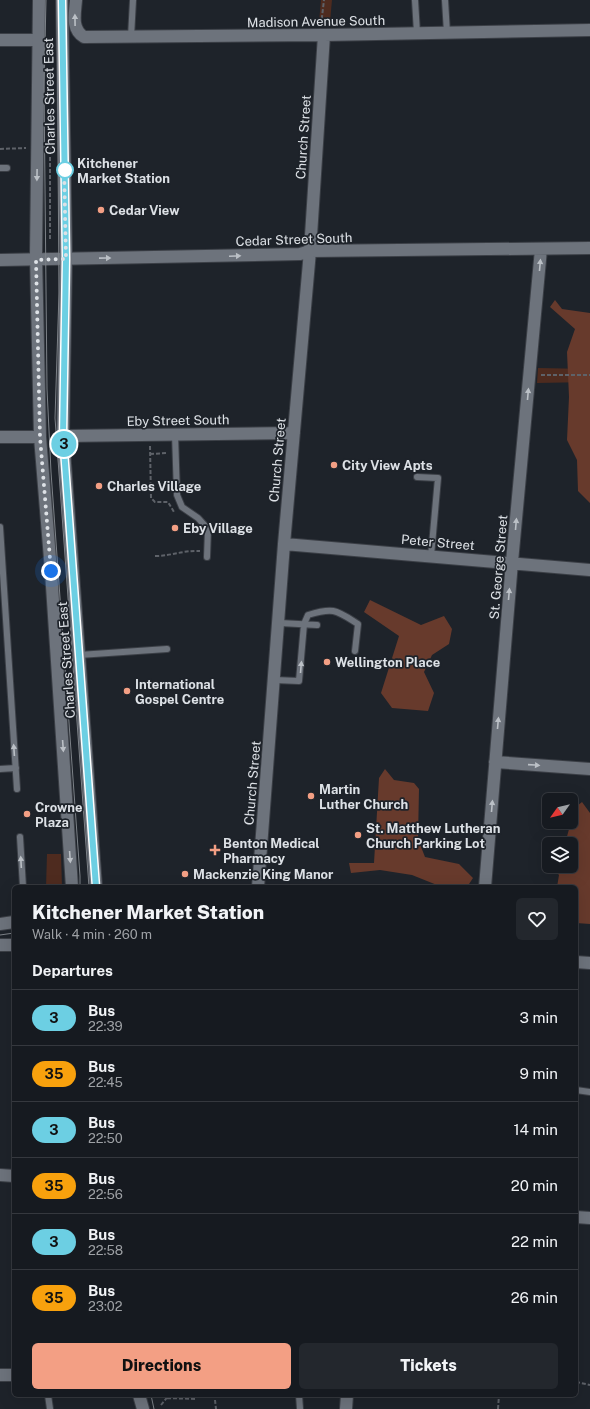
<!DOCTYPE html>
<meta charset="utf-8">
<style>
:root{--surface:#161a20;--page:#23272d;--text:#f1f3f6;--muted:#9ea1a5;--line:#35383e;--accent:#f39f84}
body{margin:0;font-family:"Public Sans",sans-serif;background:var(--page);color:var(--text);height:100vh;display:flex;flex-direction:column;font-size:15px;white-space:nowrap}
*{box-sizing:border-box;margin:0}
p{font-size:13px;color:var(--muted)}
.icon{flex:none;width:22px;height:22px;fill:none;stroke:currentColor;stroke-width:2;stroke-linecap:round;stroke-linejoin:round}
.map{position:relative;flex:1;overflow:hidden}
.drawer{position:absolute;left:12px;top:885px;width:566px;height:512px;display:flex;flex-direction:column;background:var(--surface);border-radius:6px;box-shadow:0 4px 16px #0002,0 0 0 1px var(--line)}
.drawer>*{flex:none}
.badge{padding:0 8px;border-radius:13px;font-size:14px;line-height:26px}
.needle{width:26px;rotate:236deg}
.tools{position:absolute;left:542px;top:793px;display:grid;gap:8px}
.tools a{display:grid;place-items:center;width:36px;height:36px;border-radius:6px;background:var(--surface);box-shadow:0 4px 16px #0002,0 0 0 1px var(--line);font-size:20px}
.you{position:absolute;width:20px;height:20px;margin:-10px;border:3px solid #fff;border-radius:50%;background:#1a73e8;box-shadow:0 0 0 6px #1a73e833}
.map>.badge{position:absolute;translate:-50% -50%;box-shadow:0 0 0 2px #fff}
h2{padding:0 20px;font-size:15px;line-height:36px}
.round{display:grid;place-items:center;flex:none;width:42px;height:42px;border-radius:6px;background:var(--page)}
.headline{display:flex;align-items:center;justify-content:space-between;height:68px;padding:0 20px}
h1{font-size:19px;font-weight:800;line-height:30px}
.cta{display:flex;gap:8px;margin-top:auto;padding:8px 20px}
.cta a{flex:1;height:46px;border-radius:6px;background:var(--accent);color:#111;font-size:16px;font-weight:800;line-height:46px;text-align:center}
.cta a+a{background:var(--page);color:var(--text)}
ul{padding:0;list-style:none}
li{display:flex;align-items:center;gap:12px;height:56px;padding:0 20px;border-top:1px solid var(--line)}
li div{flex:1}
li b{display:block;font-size:15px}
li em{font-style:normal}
li .badge{min-width:44px;font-weight:700;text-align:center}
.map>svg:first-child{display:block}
</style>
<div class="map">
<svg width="590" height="1409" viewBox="0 0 590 1409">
<rect width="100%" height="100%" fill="#1e232a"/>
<path fill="#4e2b1f" d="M321,0H332L330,22H319Z
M538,368L590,369V382L537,383Z
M47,854H61L62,887H46Z"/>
<path fill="#673a2c" d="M555,300L562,309L590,313V503L578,491L577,460L567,440L569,397L567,352L575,329L550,307Z
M370,600L421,625L444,616L452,629L449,644L432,655L424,672L434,693L428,711L392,708L381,693L399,636L364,612Z
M385,769L394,780L414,783L419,789L418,839L425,857L459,864L473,878L467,887H442L412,875L380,870L351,873L349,863H374L379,778Z
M582,802L590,813V924L576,923V887H557L559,875L551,866H571V844H556L566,840L571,822L572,810Z"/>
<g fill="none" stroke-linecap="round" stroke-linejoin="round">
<g stroke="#3b3f46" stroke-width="8">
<path id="lane" d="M415,0L417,33
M445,0L447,33
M131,37L133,0
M0,168H7
M175,434L177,495L182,507L198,518L208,529L207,557
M417,477L438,478L431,556
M0,527L17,789
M280,623L317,625
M79,655L167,649
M275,680L299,681L304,624L308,615C334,607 336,610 358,624L355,651
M0,769L16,768
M20,837L23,887
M576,1090L590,1092
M48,1395L50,1409
M299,1395L300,1409"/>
</g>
<g stroke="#3b3f46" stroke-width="14">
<path id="street" d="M76,0C75,14 71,29 84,37L324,35L590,30
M0,40H38
M0,260L300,254L310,251L590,248
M63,436L294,433
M0,437H40
M284,544L590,570
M495,762L590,769
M258,887L284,544L310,251L324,35
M485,887L512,562L541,249
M0,1375H14"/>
</g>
<g stroke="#3b3f46" stroke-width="14">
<path id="secondary" d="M39,0L36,255L40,437L51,571L72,887
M62,0L66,259L63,436L96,887
M0,924L14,922
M0,945H14
M576,962L590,963
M0,1175L14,1176
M576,1217L590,1218
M139,1395L143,1409
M346,1409L347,1395"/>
</g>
<path stroke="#5e6269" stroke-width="2" stroke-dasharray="4 2" stroke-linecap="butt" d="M321,25L324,0
M50,139V240
M0,149L26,148
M541,375H590
M150,446L151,498L155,502H168L174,512
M150,454L167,453
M155,556C172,556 183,550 200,551
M576,1382L590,1385
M167,1398L196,1399
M215,1400L216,1409
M161,1405L169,1395
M498,1409L499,1395"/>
<use href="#lane" stroke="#6d737c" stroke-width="6"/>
<use href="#street" stroke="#6d737c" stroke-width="12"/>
<use href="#secondary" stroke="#6d737c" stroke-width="12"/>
<path stroke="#7d8288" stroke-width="1" d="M46,0L44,87L47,389L51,472L80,876V887
M57,0L59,293L55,418L89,887
M0,935L14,933
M151,1395L154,1409"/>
</g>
<defs><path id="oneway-solid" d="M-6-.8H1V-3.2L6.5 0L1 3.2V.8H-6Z"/></defs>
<g fill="#bbc0c6">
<use href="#oneway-solid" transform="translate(75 20) rotate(-91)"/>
<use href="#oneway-solid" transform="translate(37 175) rotate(91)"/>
<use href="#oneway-solid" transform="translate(235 256) rotate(-2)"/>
<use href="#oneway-solid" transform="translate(105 258) rotate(-1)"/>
<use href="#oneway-solid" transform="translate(540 265) rotate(-85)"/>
<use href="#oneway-solid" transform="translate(528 394) rotate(-85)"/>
<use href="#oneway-solid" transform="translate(516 524) rotate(-85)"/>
<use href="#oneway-solid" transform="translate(509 594) rotate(-85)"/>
<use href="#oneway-solid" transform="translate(301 667) rotate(-85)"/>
<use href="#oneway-solid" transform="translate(498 723) rotate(-85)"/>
<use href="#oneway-solid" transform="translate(63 746) rotate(86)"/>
<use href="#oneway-solid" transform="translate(14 750) rotate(-94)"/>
<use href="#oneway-solid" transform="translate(534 765) rotate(4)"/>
<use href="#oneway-solid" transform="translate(492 806) rotate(-85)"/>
<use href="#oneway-solid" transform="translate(70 857) rotate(86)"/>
<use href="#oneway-solid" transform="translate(21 862) rotate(-93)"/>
</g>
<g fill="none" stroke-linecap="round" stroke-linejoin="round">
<g stroke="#fff" stroke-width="9">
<path id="line" d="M62,0L66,259L63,436L96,887"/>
</g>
<use href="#line" stroke="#6ccfe3" stroke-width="6"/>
<path stroke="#dde1e6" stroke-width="4" stroke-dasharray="0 7.2" d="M51,571L40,437L36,260L66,259L64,165L65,170"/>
</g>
<circle fill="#fff" stroke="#6ccfe3" stroke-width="2" cx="65" cy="170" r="8"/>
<g fill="#f39f84" stroke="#1e232a" stroke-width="1.5">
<circle cx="101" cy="210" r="4"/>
<circle cx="334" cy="465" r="4"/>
<circle cx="99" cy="486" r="4"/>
<circle cx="175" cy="528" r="4"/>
<circle cx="327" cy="662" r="4"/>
<circle cx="127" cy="691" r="4"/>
<circle cx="311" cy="796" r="4"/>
<circle cx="27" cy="814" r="4"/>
<circle cx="358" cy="835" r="4"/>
<path d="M213 844h4v4h4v4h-4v4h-4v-4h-4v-4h4z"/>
<circle cx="185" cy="874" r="4"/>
</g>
<g text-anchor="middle" stroke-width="3.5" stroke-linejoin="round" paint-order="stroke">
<g font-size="13" fill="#dde1e6" stroke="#1e232a">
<text transform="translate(316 21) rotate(-1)" y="5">Madison Avenue South</text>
<text transform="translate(49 96) rotate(-91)" y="5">Charles Street East</text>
<text transform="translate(303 137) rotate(-86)" y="5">Church Street</text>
<text transform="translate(294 239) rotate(-2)" y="5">Cedar Street South</text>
<text transform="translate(178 420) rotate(-1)" y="5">Eby Street South</text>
<text transform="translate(277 460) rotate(-85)" y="5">Church Street</text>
<text transform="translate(438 542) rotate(5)" y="5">Peter Street</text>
<text transform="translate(498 567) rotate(-85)" y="5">St. George Street</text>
<text transform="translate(66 660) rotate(-94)" y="5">Charles Street East</text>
<text transform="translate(252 783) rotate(-85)" y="5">Church Street</text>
</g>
<g font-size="13" font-weight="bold" fill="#dde1e6" stroke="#1e232a" text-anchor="start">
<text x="77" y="168">Kitchener<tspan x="77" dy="15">Market Station</tspan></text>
</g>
<g font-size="13" font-weight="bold" fill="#dde1e6" stroke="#1e232a" text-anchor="start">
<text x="109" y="215">Cedar View</text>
<text x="342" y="470">City View Apts</text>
<text x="107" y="491">Charles Village</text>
<text x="183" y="533">Eby Village</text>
<text x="335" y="667">Wellington Place</text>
<text x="135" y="689">International<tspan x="135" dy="15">Gospel Centre</tspan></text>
<text x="319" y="794">Martin<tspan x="319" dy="15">Luther Church</tspan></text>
<text x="35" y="812">Crowne<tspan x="35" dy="15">Plaza</tspan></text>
<text x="366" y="833">St. Matthew Lutheran<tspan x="366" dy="15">Church Parking Lot</tspan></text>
<text x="223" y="848">Benton Medical<tspan x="223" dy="15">Pharmacy</tspan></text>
<text x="193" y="879">Mackenzie King Manor</text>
</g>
</g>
</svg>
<div class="tools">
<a><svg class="needle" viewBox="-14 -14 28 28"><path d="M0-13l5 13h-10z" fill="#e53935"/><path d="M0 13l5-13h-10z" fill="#9ea1a5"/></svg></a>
<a><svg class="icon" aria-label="layers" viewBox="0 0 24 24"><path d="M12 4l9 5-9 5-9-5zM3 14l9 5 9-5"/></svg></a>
</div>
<div class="you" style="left:51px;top:571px"></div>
<b class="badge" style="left:64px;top:444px;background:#6ccfe3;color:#111">3</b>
<section class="drawer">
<div class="headline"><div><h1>Kitchener Market Station</h1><p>Walk · 4 min · 260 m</p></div><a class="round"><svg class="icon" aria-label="heart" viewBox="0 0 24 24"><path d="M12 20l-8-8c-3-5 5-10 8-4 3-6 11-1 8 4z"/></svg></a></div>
<h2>Departures</h2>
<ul>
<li><span class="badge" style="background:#6ccfe3;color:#111">3</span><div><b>Bus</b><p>22:39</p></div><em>3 min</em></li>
<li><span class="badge" style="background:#f8a10d;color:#111">35</span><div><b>Bus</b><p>22:45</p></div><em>9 min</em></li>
<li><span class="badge" style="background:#6ccfe3;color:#111">3</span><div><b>Bus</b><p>22:50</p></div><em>14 min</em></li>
<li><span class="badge" style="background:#f8a10d;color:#111">35</span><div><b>Bus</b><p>22:56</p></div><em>20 min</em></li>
<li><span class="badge" style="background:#6ccfe3;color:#111">3</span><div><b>Bus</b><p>22:58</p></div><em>22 min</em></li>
<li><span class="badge" style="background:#f8a10d;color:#111">35</span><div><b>Bus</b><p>23:02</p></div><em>26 min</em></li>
</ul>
<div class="cta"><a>Directions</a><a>Tickets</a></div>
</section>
</div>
